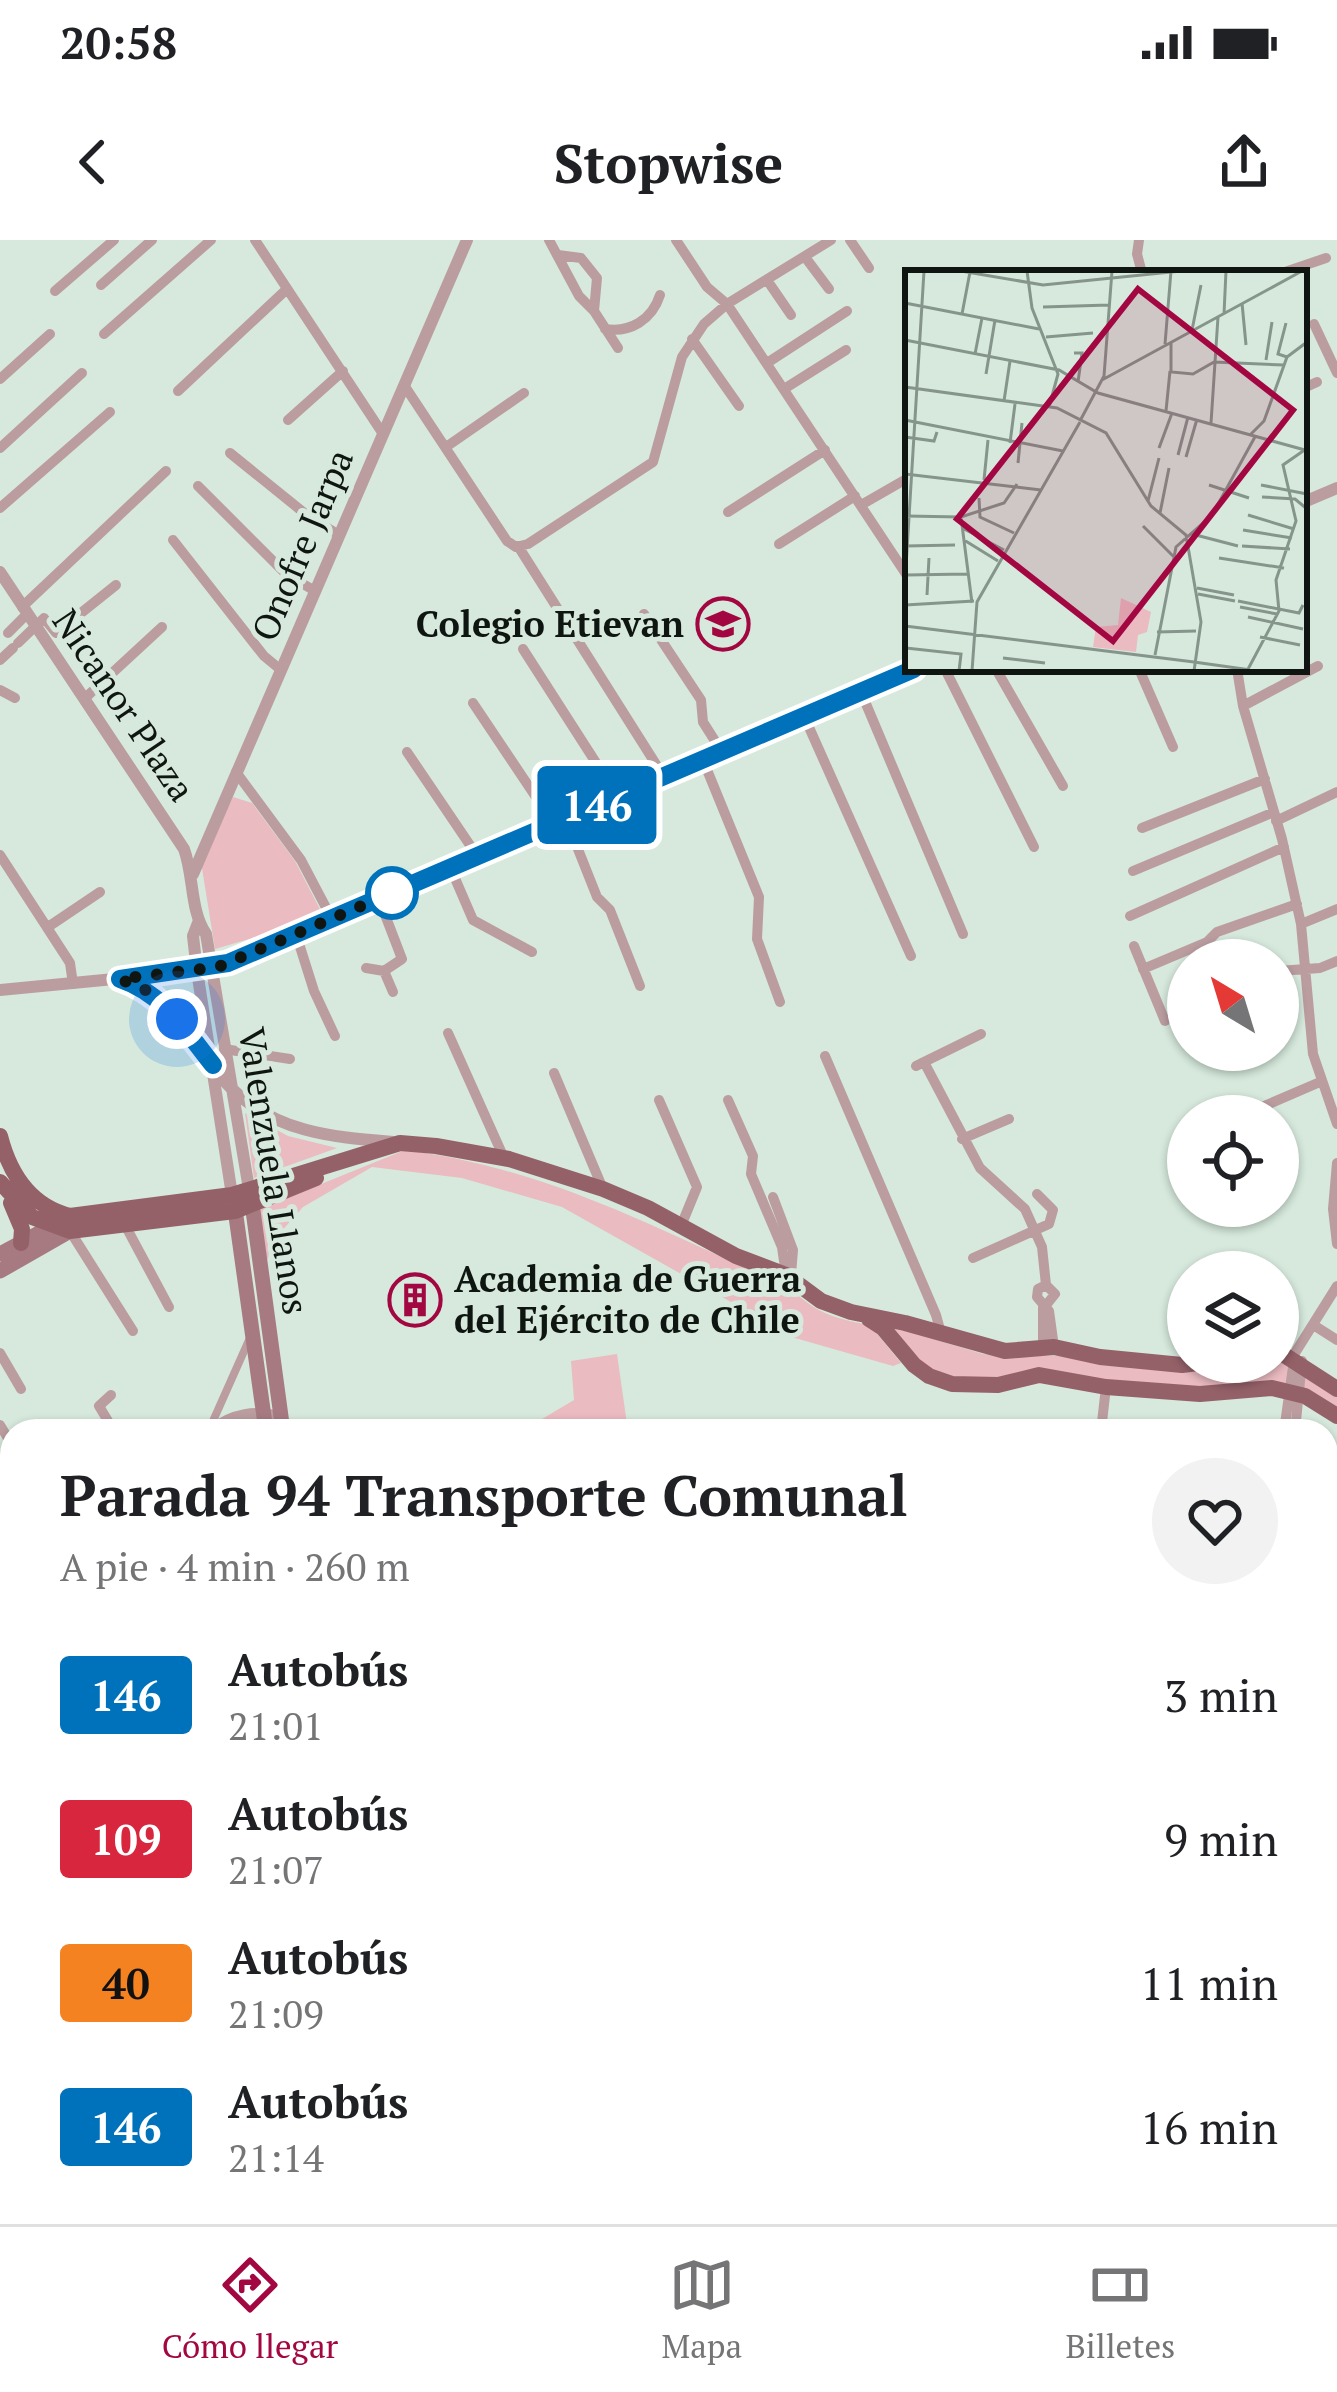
<!DOCTYPE html>
<html lang="es">
<meta charset="utf-8">
<style>
:root{--surface:#fff;--page:#f2f2f2;--text:#202124;--muted:#757577;--line:#e0e0e0;--accent:#a30742}
body{margin:0;font-family:"PT Serif",serif;background:var(--page);color:var(--text);height:100vh;display:flex;flex-direction:column;font-size:45px;white-space:nowrap}
*{box-sizing:border-box;margin:0}
p{font-size:39px;color:var(--muted)}
.icon{flex:none;width:66px;height:66px;fill:none;stroke:currentColor;stroke-width:2;stroke-linecap:round;stroke-linejoin:round}
.map{position:relative;flex:1;overflow:hidden}
.drawer{position:absolute;left:0px;top:1179px;width:1338px;height:807px;display:flex;flex-direction:column;background:var(--surface);border-radius:36px 36px 0 0;box-shadow:0 3px 9px #0004}
.drawer>*{flex:none}
.badge{padding:0 24px;border-radius:9px;font-size:42px;line-height:78px}
.needle{width:78px;rotate:322deg}
.fabs{position:absolute;left:1167px;top:699px;display:grid;gap:24px}
.fabs a{display:grid;place-items:center;width:132px;height:132px;border-radius:50%;background:var(--surface);box-shadow:0 3px 9px #0004;font-size:60px}
.you{position:absolute;width:60px;height:60px;margin:-30px;border:9px solid #fff;border-radius:50%;background:#1a73e8;box-shadow:0 0 0 18px #1a73e833}
.map>.badge{position:absolute;translate:-50% -50%;box-shadow:0 0 0 6px #fff}
.round{display:grid;place-items:center;flex:none;width:126px;height:126px;border-radius:63px;background:var(--page)}
.headline{display:flex;align-items:center;justify-content:space-between;height:204px;padding:0 60px}
h1{font-size:57px;font-weight:700;line-height:90px}
ul{padding:0;list-style:none}
li{display:flex;align-items:center;gap:36px;height:144px;padding:0 60px}
li div{flex:1}
li b{display:block;font-size:45px}
li em{font-style:normal}
li .badge{min-width:132px;font-weight:700;text-align:center}
.status{display:flex;justify-content:space-between;align-items:center;height:84px;padding:0 60px;background:var(--surface);direction:ltr}
.status svg{height:33px;fill:currentColor}
header{display:flex;justify-content:space-between;align-items:center;height:156px;padding:0 60px;background:var(--surface);font-size:54px;font-weight:700}
.menu{display:flex;justify-content:space-around;align-items:center;height:168px;border-top:3px solid var(--line);background:var(--surface);font-size:33px;color:var(--muted)}
.menu a{display:grid;justify-items:center;gap:6px}
.menu .on{color:var(--accent)}
.map>svg:first-child{display:block}
</style>
<div class="status"><b>20:58</b><svg viewBox="0 0 49 12"><path d="M0 12V9h3v3zM5 12V6h3v6zM10 12V3h3v9zM15 12V0h3v12zM26 1h20v11H26zM47 4h2v5h-2z"/></svg></div>
<header><svg class="icon" aria-label="back" viewBox="0 0 24 24"><path d="M15 5l-7 7 7 7"/></svg>Stopwise<svg class="icon" aria-label="share" viewBox="0 0 24 24"><path d="M12 15V3M7 8l5-5 5 5M5 13v7h14v-7"/></svg></header>
<div class="map">
<svg width="1337" height="1984" viewBox="0 0 1337 1984">
<rect width="100%" height="100%" fill="#d6e9dc"/>
<path fill="#eabbc1" d="M233,557L252,563L295,621L324,677L215,709L201,622Z
M245,873L288,896L337,908L254,938Z
M405,910C549,929 650,986 779,1043C793,1049 804,1062 817,1069C834,1078 852,1082 870,1085L901,1123L893,1126L795,1098L562,967L462,938L372,927L303,967L279,994L267,1020L259,972L262,968Z
M874,1081L983,1114L1278,1122V1114L1337,1157V1172L1307,1154L1196,1153L1054,1135L998,1144L928,1133Z
M617,1114L628,1191H545L542,1179L574,1160L571,1121Z
M1326,1707L1337,1708V1984H1194L1202,1974H1326Z"/>
<g fill="none" stroke-linecap="round" stroke-linejoin="round">
<path stroke="#bb9da0" stroke-width="8" d="M209,1190L249,1100
M260,1974L261,1984"/>
<path stroke="#bb9da0" stroke-width="10" d="M255,0L383,194
M549,0L579,56L594,71L618,108
M676,0L707,47L727,64L908,337
M850,0L869,28
M1139,0L1137,14L1142,33
M558,15L581,18L597,38L594,71
M805,17L829,49
M1282,33L1326,18
M767,40L791,75
M101,45L152,0
M55,51L114,0
M1314,84L1337,133
M605,89C630,93 652,80 660,55
M104,94L211,0
M692,99L739,166
M767,123L847,71
M0,139L50,94
M404,145L507,301L516,307L528,304L653,222L682,117L704,84L727,64L831,0
M1304,148L1317,142
M784,149L846,110
M178,151L287,49
M288,180L343,131
M446,207L524,153
M0,208L82,133
M230,213L308,276L339,295
M198,246L286,334L315,351
M861,265L908,238
M0,268L110,172
M728,272L825,210
M173,300L264,416L281,430
M779,304L855,256
M518,306L664,537
M22,367L166,231
M644,374L701,460L703,482L722,512
M8,393L27,374
M18,403L44,378L56,393L116,345
M523,409L618,557
M0,420L13,408
M945,429L1034,607
M996,429L1063,546
M1139,429L1173,507
M1237,429L1243,466L1282,599L1301,684L1313,814L1337,884
M0,450L15,458
M861,452L963,694
M84,459L162,387
M473,463L554,584
M1243,466L1318,426
M804,476L911,716
M407,512L478,617
M703,520L759,657L757,699L780,762
M236,532L301,620L332,679
M566,579L597,657L610,670L640,746
M1276,581L1337,552
M1142,588L1265,539
M0,615L70,723L73,744
M451,629L473,680L532,712
M1133,631L1274,572
M1130,676L1284,607
M1301,684L1337,669
M48,687L100,652
M296,694L314,751L335,796
M1134,706L1165,781
M366,728L384,731L402,719L379,659
M1143,729L1207,702L1217,692L1297,664
M384,731L393,752
M1278,731L1320,728L1337,721
M448,793L504,918
M224,809L290,819
M825,816L936,1075L941,1093
M924,822L981,794
M916,826L924,822L980,928L1025,969L1042,1007L1046,1045L1055,1054L1047,1064
M554,833L603,949
M659,860L697,947L681,986
M728,860L753,916L751,934L782,1007L786,1035
M1241,876L1320,842
M962,899L1009,879
M1337,923L1333,969L1337,1004
M773,957L793,1010L791,1034
M125,985L169,1067
M70,991L133,1091
M973,1018L1049,984L1053,970L1037,954
M1046,1045L1038,1049L1037,1057L1049,1071L1054,1107
M1043,1067V1107
M1315,1086L1337,1100
M0,1113L21,1149
M111,1155L99,1166L114,1191
M41,1184L46,1191
M0,1185L9,1200
M1101,1191L1106,1147
M1284,1191L1295,1113L1337,1046
M1295,1191L1302,1121
M0,1243L12,1262
M1326,1282L1337,1299
M0,1290L12,1309
M1326,1331L1337,1324
M0,1349L12,1368
M0,1461V1462
M0,1542L12,1560
M0,1600L12,1618
M0,1679L12,1696
M0,1808L12,1825
M0,1965L12,1956
M34,1974L47,1984
M149,1984L234,1974"/>
<path stroke="#bb9da0" stroke-width="12" d="M1304,262L1337,248
M0,332L184,609C194,636 190,671 206,694L249,949
M193,634L467,0
M198,683L193,696L197,731L232,955
M127,741C177,759 194,811 230,847C276,893 332,897 393,902
M0,750L197,731L228,723L914,429
M211,1191C232,1174 257,1170 281,1178
M0,1335L12,1328
M0,1655L12,1647"/>
<path stroke="#a67a80" stroke-width="15" d="M251,956L283,1191
M234,962L266,1191
M0,1014L61,981
M0,1031L70,991V985
M381,1974L382,1984
M395,1974L396,1984"/>
<path stroke="#956169" stroke-width="16" d="M0,896C10,935 30,966 70,976L232,955L400,903L436,906L509,919L603,949L648,968L736,1016L786,1035L821,1061L851,1072L905,1083L1005,1111L1054,1107L1100,1117L1182,1125L1207,1122
M0,942L32,977L70,991L235,971L316,938
M11,963L22,989L21,1003
M869,1079L883,1088L914,1125L929,1136L952,1144L998,1145L1039,1135L1106,1147L1200,1154L1272,1148L1305,1156L1337,1176
M1278,1111L1337,1149"/>
</g>
<g fill="none" stroke-linecap="round" stroke-linejoin="round">
<g stroke="#fff" stroke-width="27">
<path id="line" d="M213,825C185,790 164,754 120,739L228,723L914,429"/>
</g>
<use href="#line" stroke="#0072bc" stroke-width="18"/>
<path stroke="#0f1611" stroke-width="12" stroke-dasharray="0 21.6" d="M177,779L150,752L120,739L218,727L392,653"/>
</g>
<defs>
<g id="school-ring" transform="scale(2.7)"><circle r="9.5" fill="#d6e9dc" stroke="#a30742" stroke-width="1.5"/><path d="M0-5L7-2L0 1L-7-2ZM-4 1L0 2.5L4 1V4Q0 6-4 4Z" fill="#a30742"/></g>
<g id="building-ring" transform="scale(2.7)"><circle r="9.5" fill="#d6e9dc" stroke="#a30742" stroke-width="1.5"/><path d="M-4-6H4V6H1V3H-1V6H-4ZM-2.5-4.3h1.7v1.8h-1.7ZM.8-4.3h1.7v1.8H.8ZM-2.5-1h1.7V.8h-1.7ZM.8-1h1.7V.8H.8Z" fill="#a30742"/></g>
</defs>
<g fill-rule="evenodd">
<use href="#school-ring" x="723" y="384"/>
<use href="#building-ring" x="415" y="1060"/>
</g>
<circle fill="#fff" stroke="#0072bc" stroke-width="6" cx="392" cy="653" r="24"/>
<g text-anchor="middle" stroke-width="10" stroke-linejoin="round" paint-order="stroke">
<g font-size="36" fill="#0f1611" stroke="#d6e9dc">
<text transform="translate(302 305) rotate(-67)" y="13">Onofre Jarpa</text>
<text transform="translate(124 465) rotate(56)" y="13">Nicanor Plaza</text>
<text transform="translate(274 931) rotate(81)" y="13">Valenzuela Llanos</text>
</g>
<g font-size="36" font-weight="bold" fill="#0f1611" stroke="#d6e9dc" text-anchor="end">
<text x="684" y="397">Colegio Etievan</text>
<text x="454" y="1052" text-anchor="start">Academia de Guerra<tspan x="454" dy="41">del Ejército de Chile</tspan></text>
</g>
</g>
<g transform="translate(905 30)">
<rect width="402" height="402" fill="#d6e9dc"/>
<path d="M216,328L246,342L242,362L233,365L231,382L188,377L191,357L213,355Z" fill="#eabbc1"/>
<path fill="none" stroke="#86958b" stroke-width="3" d="M56,1L138,15L276,1M122,1L127,38L153,104L144,137M0,33L134,59M337,33L341,75M138,37L204,35M57,44L65,2M319,44L321,1M381,53L373,84L382,87M287,60L296,15M141,67L188,63M0,70L154,100L193,123L400,180M266,72V102L288,104L309,92L379,95M260,74L266,1M169,83H177L173,112M70,84L77,48M361,90L367,52M81,104L90,50M197,110L397,1M0,117L152,138L201,163L246,236L281,265L296,352L289,401M99,131L105,91M261,141L265,101M176,149L199,106L207,1M0,150L158,181M306,153L313,47M346,164L359,151L382,87L402,72M0,167L29,171L32,162M105,173L110,134M254,178L267,143M273,185L283,147M281,187L292,149M113,193L117,153M0,204L136,220M79,210L83,170M304,215L344,228M356,215L402,224M357,227L390,229L402,239M74,228L75,247L109,263M243,231L254,188M255,243L264,198M343,245L389,259M1,246L56,247L99,233L112,214M56,247L67,333M238,256L269,287M59,259L99,280M338,260L387,268M287,264L333,276M59,270L93,291M0,276L50,275M337,276L385,279M314,288L379,298M1,305L62,304M0,313L19,1M292,318L329,325M293,324L330,331M22,325L24,288M333,331L394,343L398,335M0,335L69,331M335,337L372,344M0,340V380M343,347L398,359M0,356L289,392M252,362L291,361M355,367L395,375M1,378L56,384L54,401M250,385L271,277L307,245L351,165M98,388L140,393M289,392L353,401M67,401L72,332L175,152M342,401L374,341L371,310L391,251L378,195L401,179"/>
<path fill="#a30742" fill-opacity="0.15" stroke="#a30742" stroke-width="6" d="M233,19L388,140L208,371L52,249Z"/>
<rect width="402" height="402" fill="none" stroke="#0f1611" stroke-width="6"/>
</g>
</svg>
<div class="fabs">
<a><svg class="needle" viewBox="-14 -14 28 28"><path d="M0-13l5 13h-10z" fill="#e53935"/><path d="M0 13l5-13h-10z" fill="#757577"/></svg></a>
<a><svg class="icon" aria-label="locate" viewBox="0 0 24 24"><circle cx="12" cy="12" r="6"/><path d="M12 2v4M12 18v4M2 12h4M18 12h4"/></svg></a>
<a><svg class="icon" aria-label="layers" viewBox="0 0 24 24"><path d="M12 4l9 5-9 5-9-5zM3 14l9 5 9-5"/></svg></a>
</div>
<div class="you" style="left:177px;top:779px"></div>
<b class="badge" style="left:597px;top:565px;background:#0072bc;color:#fff">146</b>
<section class="drawer">
<div class="headline"><div><h1>Parada 94 Transporte Comunal</h1><p>A pie · 4 min · 260 m</p></div><a class="round"><svg class="icon" aria-label="heart" viewBox="0 0 24 24"><path d="M12 20l-8-8c-3-5 5-10 8-4 3-6 11-1 8 4z"/></svg></a></div>
<ul>
<li><span class="badge" style="background:#0072bc;color:#fff">146</span><div><b>Autobús</b><p>21:01</p></div><em>3 min</em></li>
<li><span class="badge" style="background:#d7263d;color:#fff">109</span><div><b>Autobús</b><p>21:07</p></div><em>9 min</em></li>
<li><span class="badge" style="background:#f58220;color:#111">40</span><div><b>Autobús</b><p>21:09</p></div><em>11 min</em></li>
<li><span class="badge" style="background:#0072bc;color:#fff">146</span><div><b>Autobús</b><p>21:14</p></div><em>16 min</em></li>
</ul>
</section>
</div>
<nav class="menu">
<a class="on"><svg class="icon" aria-label="directions" viewBox="0 0 24 24"><path d="M12 3l9 9-9 9-9-9zM9 14v-3h6M13 9l2 2-2 2"/></svg>Cómo llegar</a>
<a><svg class="icon" aria-label="map" viewBox="0 0 24 24"><path d="M3 6l6-2 6 2 6-2v14l-6 2-6-2-6 2zM9 4v14M15 6v14"/></svg>Mapa</a>
<a><svg class="icon" aria-label="tickets" viewBox="0 0 24 24"><path d="M3 7h18v10H3zM15 7v10"/></svg>Billetes</a>
</nav>
